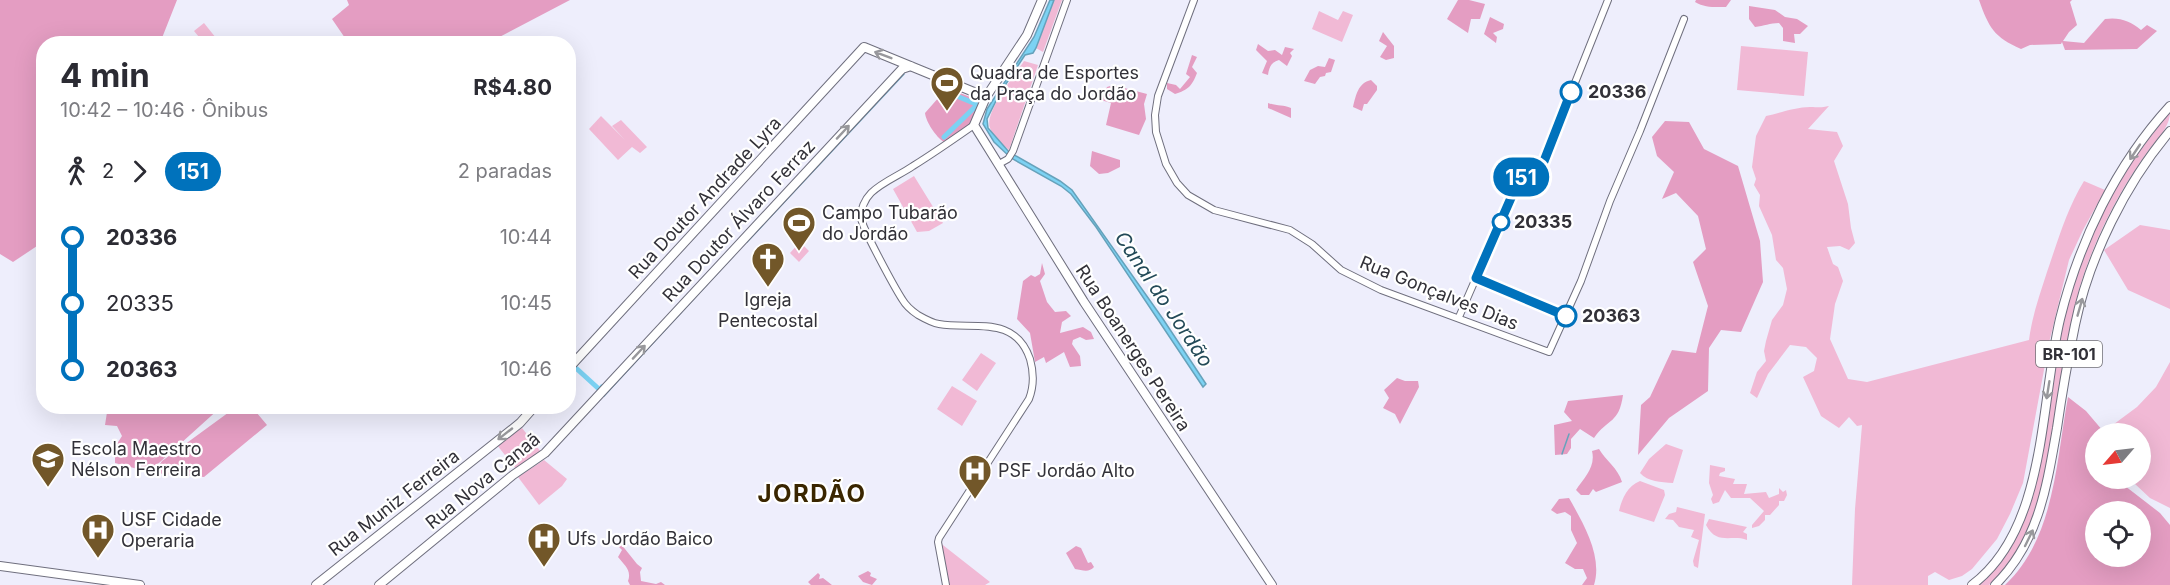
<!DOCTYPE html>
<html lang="pt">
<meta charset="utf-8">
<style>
:root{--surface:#fff;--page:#f7f7f7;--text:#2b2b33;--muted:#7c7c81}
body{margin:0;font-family:Inter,sans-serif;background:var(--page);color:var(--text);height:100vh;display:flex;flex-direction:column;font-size:22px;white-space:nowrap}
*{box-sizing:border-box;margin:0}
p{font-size:20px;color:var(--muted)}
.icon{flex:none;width:33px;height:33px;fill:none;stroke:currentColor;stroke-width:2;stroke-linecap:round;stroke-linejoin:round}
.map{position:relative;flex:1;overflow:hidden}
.panel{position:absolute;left:36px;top:36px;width:540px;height:378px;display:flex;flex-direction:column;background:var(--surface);border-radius:24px;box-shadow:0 6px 24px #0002}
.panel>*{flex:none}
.badge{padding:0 12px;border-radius:20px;font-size:21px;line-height:39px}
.needle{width:39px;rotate:242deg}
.buttons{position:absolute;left:2085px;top:423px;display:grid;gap:12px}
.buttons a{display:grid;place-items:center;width:66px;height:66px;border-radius:50%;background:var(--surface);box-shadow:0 6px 24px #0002;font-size:30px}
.map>.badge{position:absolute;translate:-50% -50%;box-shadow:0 0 0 3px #fff}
.legs{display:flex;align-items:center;gap:9px;height:66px;padding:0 24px;font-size:20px}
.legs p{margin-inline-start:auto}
.summary{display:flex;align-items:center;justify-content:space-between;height:102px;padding:0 24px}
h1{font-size:33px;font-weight:700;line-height:45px}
ul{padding:0 24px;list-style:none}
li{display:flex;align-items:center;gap:21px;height:66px;font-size:22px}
li i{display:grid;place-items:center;width:9px;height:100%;margin:0 8px;background:currentColor}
li i::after{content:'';width:15px;height:15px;margin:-8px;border:4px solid;border-radius:50%;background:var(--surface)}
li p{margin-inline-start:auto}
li:first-child i{background:linear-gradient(#0000 50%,currentColor 0)}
li:last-child i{background:linear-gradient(currentColor 50%,#0000 0)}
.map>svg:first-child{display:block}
</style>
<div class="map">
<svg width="2170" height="585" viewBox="0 0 2170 585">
<rect width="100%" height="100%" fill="#eeeefc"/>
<path fill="#f1b9d5" d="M1054,0H1062L1043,52L1036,48V43Z
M1319,11L1338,20L1343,11L1353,15L1342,42L1312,29Z
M204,23L220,43H204L194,31Z
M1741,46L1808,52L1804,96L1737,90Z
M1024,61L1038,65L1009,150C1002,144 993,137 990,128C984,112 1015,75 1024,61Z
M1829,106L1808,129L1837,132L1843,146L1834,161L1848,204L1851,228L1855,243L1849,250L1840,246L1827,247L1833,264L1838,267L1843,281L1835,304L1830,339L1848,379L1867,382L2029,340C2032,316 2040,294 2047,272C2058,240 2067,209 2084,181L2105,190L2083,230L2069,260L2049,343L2023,483L2010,514L1997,539L1972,569L1962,576L1949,580L1935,572L1928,576V585H1852L1855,509L1862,425L1857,426L1849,417L1839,428L1821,416L1803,377L1814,371L1817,358L1806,347L1790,345L1768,374L1757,398L1750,393L1757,372L1766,361L1764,351L1766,341L1772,320L1783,305L1787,289L1783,268L1776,260L1772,235L1759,206L1760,195L1754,185L1756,179L1752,167L1756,136L1766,116C1780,113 1796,107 1810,107C1818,107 1821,108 1829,106Z
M2170,112C2170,127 2157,139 2148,151C2118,192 2094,240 2079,289L2040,497L2025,538L2007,568L1989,585H1976C2001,556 2017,541 2030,503C2047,408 2057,306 2099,219C2118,180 2143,145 2170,112Z
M601,116L625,140L612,126L621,120L647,147L640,153L632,147L618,160L589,129Z
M914,176L943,223L929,231L917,232L893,189Z
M2140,225L2170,230V309L2128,290L2104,250Z
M800,242L809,251L799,262L790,253Z
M772,251L783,257L769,275L759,266Z
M981,353L996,363L977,391L962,380Z
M2170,362V508L2150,498L2135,484L2138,479L2140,478V434L2111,433L2110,427L2137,407L2156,387Z
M952,386L977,401L962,426L937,409Z
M522,428L541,452L516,469L497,445Z
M1666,444L1683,450L1673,483C1661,482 1648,482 1640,473L1649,459Z
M544,460L567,479L562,486L539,505L518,477Z
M1710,465L1725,468V471L1720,473L1719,476L1735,479L1733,484H1747L1744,494L1766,492L1769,498L1779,494V488L1783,492L1786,490L1787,495L1784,501H1779V505L1770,515H1765V520L1759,526L1752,528V525L1764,511L1750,498H1731L1725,490L1719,502L1713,504L1711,499L1713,495L1709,483Z
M1640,481L1664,490L1665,495L1654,522L1619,511C1622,499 1627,486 1640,481Z
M1677,507L1705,514L1698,568L1694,566L1693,561L1699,540L1691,537L1694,530L1679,527L1673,520L1665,519L1669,514L1676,512Z
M1709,519L1747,527L1743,532L1747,534V540C1732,534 1717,546 1706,525Z
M939,542L990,582L985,585H948Z"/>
<path fill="#e49dc2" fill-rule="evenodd" d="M0,0H177L160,43L44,44L43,239L40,244L13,262L0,254Z
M347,0H570L488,43H342L345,38L332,19L349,5Z
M1458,0H1469L1485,4L1480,19H1471L1468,33L1447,19Z
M1696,0H1731L1726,7C1715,7 1705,8 1695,2Z
M1979,0H2072L2070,2L2077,25L2069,32L2063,41L2084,43L2105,19C2120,17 2130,21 2141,30L2147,25L2157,31L2137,49L2065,50L2062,42L2061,44L2030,45L2021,49C1994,37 1989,28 1979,0Z
M1749,6L1775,10L1785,17L1797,19L1808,26L1800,34H1794L1795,43L1783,41V28L1779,23C1770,23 1764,26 1755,27L1749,19Z
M1490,17L1504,24L1503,29L1493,33L1497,37L1496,43L1484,34Z
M1383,32L1394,46V58L1386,60L1380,57L1387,46L1379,41Z
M1258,44L1268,51L1275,50L1282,55L1285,47L1294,49L1290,53L1292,56L1287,66L1279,60C1271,62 1269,68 1268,75L1262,73L1267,61L1256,50Z
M1192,55L1197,57L1192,67L1197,73C1192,86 1188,90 1175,94L1167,89V83L1176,85L1180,89L1190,77L1186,74Z
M1329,58L1335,60L1331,72L1326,73L1325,76L1320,77L1315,84L1304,81L1310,70L1318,66L1325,67Z
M1371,80L1377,86V90L1367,104H1364L1362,111L1353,107C1356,95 1358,83 1371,80Z
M1113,85L1147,94L1144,104L1146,119L1139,135L1106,125L1111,103L1101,100L1107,87Z
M947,88L978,100L980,103L970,125L944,142C936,137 926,122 925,113Z
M1268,103C1277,106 1283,105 1291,108V118L1268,108Z
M1665,121L1689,122L1704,149L1738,166L1760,241L1763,282L1741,332L1721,330L1709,348L1708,391L1669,418L1638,455L1641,405L1650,397L1672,350L1696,353L1708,306L1693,262L1706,249L1698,216L1676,193L1662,199L1674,172L1657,156L1652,137Z
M1092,151L1120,160V167L1108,173L1099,174L1090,166Z
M1042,263L1045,274L1040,281L1047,302L1055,312L1066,311L1071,316L1062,322L1060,333L1083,327L1091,332L1094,339L1086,340L1080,337L1073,340L1072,344L1080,356L1081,366L1070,367L1064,352L1046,363L1044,357L1035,362L1030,333L1017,319L1023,281L1031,275L1035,277L1040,274Z
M1397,378L1405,381H1418L1419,387L1400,424L1395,414L1383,408L1389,398L1384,390Z
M1623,395C1619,424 1608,418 1594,438L1580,429L1571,439V448L1567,454L1555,455L1554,425L1572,421L1564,412L1568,401Z
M2068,397L2086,411L2103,431V433L2096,434V478L2116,479L2160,513L2170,525V585H2005C2055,538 2056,461 2068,397ZM2096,512H2140V556H2096Z
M108,406H221V407L149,472L115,463V447L122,436L117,426L105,425Z
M236,407H252L267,425L204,477L154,473L162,461Z
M1599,449C1606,461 1618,468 1622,482L1596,492L1593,489L1589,495H1581L1576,490C1584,478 1596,467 1592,451Z
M1569,498C1583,523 1603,556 1594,585H1582L1587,578L1583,569H1575L1565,563L1577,543L1571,530V516L1565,512L1557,514L1551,510L1559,499Z
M621,544L637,564L642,568L640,572L641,581L656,584L661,582L665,585H630L628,581C632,570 624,565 618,557L622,550L618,546Z
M1076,546L1081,548L1088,563L1091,562L1094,567C1089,573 1082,570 1075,569L1066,553Z
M868,571L871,573L870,576L877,579L872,585L863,582L858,576Z
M818,573L820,575L819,579L823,578L832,585H811L808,582Z"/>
<path fill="#7cd2f3" stroke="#66a2bb" stroke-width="1.5" d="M1050,0H1054L1036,48L1033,53L1025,55L1000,93L987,119L988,128L1009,152L1060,181L1072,190L1163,319L1206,384L1203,387L1096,227L1071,194L1061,186L1011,158L994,142L983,124L987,109L1034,37Z"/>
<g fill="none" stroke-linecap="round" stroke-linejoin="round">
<path stroke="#66a2bb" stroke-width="1.5" d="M747,242L904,74
M604,396L736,253
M1562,454L1569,434"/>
<path stroke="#7cd2f3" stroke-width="5" d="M947,92L976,104
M944,137L977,105
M577,369L600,390L602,387"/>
<g stroke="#6f6f7e" stroke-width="8">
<path id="tertiary" d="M1194,0L1158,96L1155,115L1156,132L1166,164L1177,183L1188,195L1214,210L1290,230L1312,244L1341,270L1381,290L1549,352L1581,281L1610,201L1640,131L1684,19
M999,164L1008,159L1013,151L1067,0
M1459,317L1524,168L1539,173L1608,0
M946,585L938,542L939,538L1029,399C1034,386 1034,373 1030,359C1015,314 972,330 939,324C932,323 925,319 918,315C912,311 906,306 902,299C895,288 862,228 861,218C860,210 865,199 871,193C882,182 900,175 913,166C934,153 954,139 974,125"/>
</g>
<g stroke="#6f6f7e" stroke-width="10">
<path id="secondary" d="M1042,0L1027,35L986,97L974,125L1084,302L1272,585
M568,369L864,47L986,97
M0,566L140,585
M316,585L520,423L535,406
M379,585L513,475L545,453L902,69L911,66"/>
</g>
<g stroke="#6f6f7e" stroke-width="10">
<path id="trunk" d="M1972,585C2047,529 2040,403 2060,319C2079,242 2116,165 2170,106
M1995,585C2039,542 2047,485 2057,428C2062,393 2068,359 2075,325C2089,257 2126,183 2170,131"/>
</g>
<use href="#tertiary" stroke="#fff" stroke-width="6"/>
<use href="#secondary" stroke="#fff" stroke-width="8"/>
<use href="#trunk" stroke="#fff" stroke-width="8"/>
</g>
<defs><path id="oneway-shaft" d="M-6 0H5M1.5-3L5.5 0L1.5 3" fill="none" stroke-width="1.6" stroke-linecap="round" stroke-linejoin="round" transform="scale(1.5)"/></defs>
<g stroke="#98989c">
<use href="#oneway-shaft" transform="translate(883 55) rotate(-159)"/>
<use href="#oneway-shaft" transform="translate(843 132) rotate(-47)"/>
<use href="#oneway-shaft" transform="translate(2135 152) rotate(124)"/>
<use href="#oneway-shaft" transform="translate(2080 307) rotate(-74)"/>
<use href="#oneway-shaft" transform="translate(639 352) rotate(-47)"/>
<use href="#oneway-shaft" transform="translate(2048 390) rotate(99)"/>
<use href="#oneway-shaft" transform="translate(505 434) rotate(142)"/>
<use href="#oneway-shaft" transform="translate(2029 538) rotate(-64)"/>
</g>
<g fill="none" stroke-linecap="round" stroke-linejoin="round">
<g stroke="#fff" stroke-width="14">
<path id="line-1" d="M1566,316L1476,278L1524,168L1539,174L1571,92"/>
</g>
<use href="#line-1" stroke="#0072bc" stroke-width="9"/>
</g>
<defs>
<g id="stadium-pin" transform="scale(1.725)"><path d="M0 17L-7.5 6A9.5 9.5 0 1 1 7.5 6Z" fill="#725729" stroke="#fff"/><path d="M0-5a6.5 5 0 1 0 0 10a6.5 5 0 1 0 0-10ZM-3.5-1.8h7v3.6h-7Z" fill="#fff"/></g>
<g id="church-pin" transform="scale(1.725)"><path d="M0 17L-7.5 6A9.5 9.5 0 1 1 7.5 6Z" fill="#725729" stroke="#fff"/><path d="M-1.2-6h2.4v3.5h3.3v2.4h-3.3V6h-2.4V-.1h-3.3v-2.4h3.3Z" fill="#fff"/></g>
<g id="school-pin" transform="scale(1.725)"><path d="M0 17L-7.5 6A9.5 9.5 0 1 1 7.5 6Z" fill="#725729" stroke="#fff"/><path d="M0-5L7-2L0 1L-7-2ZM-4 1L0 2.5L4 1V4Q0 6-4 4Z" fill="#fff"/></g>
<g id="hospital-pin" transform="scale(1.725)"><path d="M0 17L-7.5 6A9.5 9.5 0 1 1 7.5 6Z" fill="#725729" stroke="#fff"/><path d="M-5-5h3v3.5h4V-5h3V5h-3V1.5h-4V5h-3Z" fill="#fff"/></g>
</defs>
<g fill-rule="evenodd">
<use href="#stadium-pin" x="947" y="83"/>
<use href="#stadium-pin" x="799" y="223"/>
<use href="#church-pin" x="768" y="259"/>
<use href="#school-pin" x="48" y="459"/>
<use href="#hospital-pin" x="975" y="471"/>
<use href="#hospital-pin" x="98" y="530"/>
<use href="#hospital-pin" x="544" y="539"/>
</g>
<g fill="#fff" stroke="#0072bc" stroke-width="3">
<circle cx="1571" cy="92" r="10"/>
<circle cx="1501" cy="222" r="8"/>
<circle cx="1566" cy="316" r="10"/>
</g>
<g text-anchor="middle" stroke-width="4.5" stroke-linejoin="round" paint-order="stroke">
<rect fill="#fff" stroke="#706f74" stroke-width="1.5" x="2036" y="341" width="66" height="26" rx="4.5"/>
<g font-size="16" font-weight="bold" fill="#323138">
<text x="2069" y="360">BR-101</text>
</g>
<g font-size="18" fill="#323138" stroke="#fff" text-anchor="start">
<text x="970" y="79">Quadra de Esportes<tspan x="970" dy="21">da Praça do Jordão</tspan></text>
<text x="822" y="219">Campo Tubarão<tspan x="822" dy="21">do Jordão</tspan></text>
<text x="768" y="306" text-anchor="middle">Igreja<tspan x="768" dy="21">Pentecostal</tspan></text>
<text x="71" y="455">Escola Maestro<tspan x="71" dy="21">Nélson Ferreira</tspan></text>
<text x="998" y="477">PSF Jordão Alto</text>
<text x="121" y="526">USF Cidade<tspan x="121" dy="21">Operaria</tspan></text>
<text x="567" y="545">Ufs Jordão Baico</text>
</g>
<g font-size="18" font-weight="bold" fill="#323138" stroke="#fff" text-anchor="start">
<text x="1588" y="98">20336</text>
<text x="1514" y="228">20335</text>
<text x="1582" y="322">20363</text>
</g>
<g font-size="18" fill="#323138" stroke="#fff">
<text transform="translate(705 198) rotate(-47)" y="6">Rua Doutor Andrade Lyra</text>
<text transform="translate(739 221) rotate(-47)" y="6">Rua Doutor Álvaro Ferraz</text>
<text transform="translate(1439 293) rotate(22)" y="6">Rua Gonçalves Dias</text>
<text transform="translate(1133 348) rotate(57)" y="6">Rua Boanerges Pereira</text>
<text transform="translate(483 481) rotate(-39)" y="6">Rua Nova Canaã</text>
<text transform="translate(394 503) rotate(-38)" y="6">Rua Muniz Ferreira</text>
</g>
<g font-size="20" font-style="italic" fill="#234a58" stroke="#fff">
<text transform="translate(1164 299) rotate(56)" y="7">Canal do Jordão</text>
</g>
<g font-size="24" font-weight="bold" letter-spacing="1.5" fill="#3a2600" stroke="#fff">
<text x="812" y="502">JORDÃO</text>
</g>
</g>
</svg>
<div class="buttons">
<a><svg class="needle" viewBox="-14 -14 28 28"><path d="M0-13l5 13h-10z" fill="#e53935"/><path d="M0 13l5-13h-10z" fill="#7c7c81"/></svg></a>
<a><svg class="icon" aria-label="locate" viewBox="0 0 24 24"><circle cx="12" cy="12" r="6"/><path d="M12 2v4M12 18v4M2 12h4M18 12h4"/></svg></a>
</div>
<b class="badge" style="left:1521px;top:177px;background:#0072bc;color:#fff">151</b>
<section class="panel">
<div class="summary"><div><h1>4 min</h1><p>10:42 – 10:46 · Ônibus</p></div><b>R$4.80</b></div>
<div class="legs"><svg class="icon" aria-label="walk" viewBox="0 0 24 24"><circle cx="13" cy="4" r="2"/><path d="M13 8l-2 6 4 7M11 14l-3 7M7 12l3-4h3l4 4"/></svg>2<svg class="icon" aria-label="forward" viewBox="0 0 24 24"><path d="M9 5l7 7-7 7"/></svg><b class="badge" style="background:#0072bc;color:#fff">151</b><p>2 paradas</p></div>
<ul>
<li><i style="color:#0072bc"></i><b>20336</b><p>10:44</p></li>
<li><i style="color:#0072bc"></i><span>20335</span><p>10:45</p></li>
<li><i style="color:#0072bc"></i><b>20363</b><p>10:46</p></li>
</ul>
</section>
</div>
